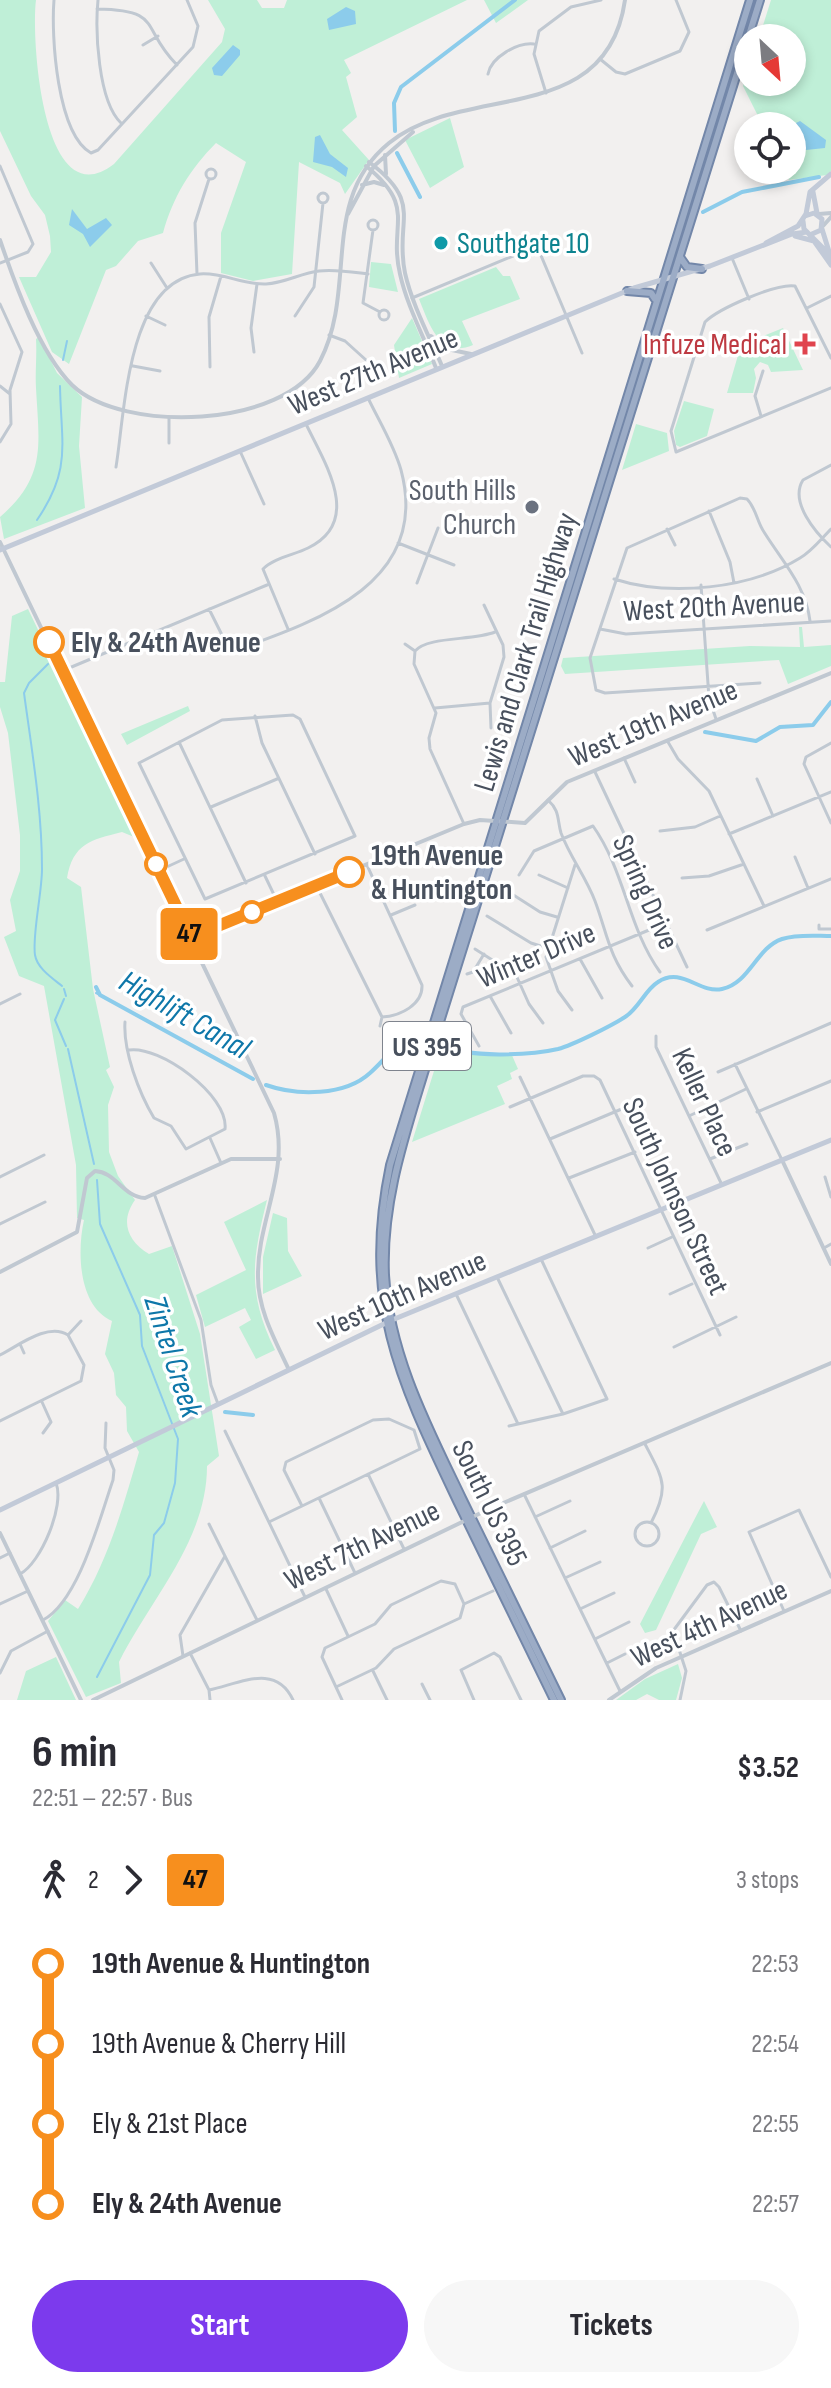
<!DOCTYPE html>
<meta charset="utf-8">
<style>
:root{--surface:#fff;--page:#f7f7f7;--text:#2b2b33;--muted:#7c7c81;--accent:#7c3aed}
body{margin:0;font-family:"Sofia Sans Condensed",sans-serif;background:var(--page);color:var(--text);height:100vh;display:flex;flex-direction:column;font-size:30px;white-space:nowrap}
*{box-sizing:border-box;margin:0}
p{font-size:26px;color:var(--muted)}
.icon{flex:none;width:44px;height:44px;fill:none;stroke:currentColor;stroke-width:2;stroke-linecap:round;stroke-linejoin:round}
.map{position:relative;height:1700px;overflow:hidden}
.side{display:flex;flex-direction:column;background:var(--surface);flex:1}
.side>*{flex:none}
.badge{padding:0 16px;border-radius:6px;font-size:28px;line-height:52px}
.needle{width:52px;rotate:154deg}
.buttons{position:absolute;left:734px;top:24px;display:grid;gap:16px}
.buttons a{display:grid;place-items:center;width:72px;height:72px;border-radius:50%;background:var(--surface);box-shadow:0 4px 12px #0003;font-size:40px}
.map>.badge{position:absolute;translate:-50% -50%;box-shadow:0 0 0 4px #fff}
.legs{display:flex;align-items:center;gap:12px;height:88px;padding:0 32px;font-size:26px}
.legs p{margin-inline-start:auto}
.headline{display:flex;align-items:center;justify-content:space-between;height:136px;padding:0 32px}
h1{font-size:44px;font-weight:700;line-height:60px}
.button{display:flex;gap:16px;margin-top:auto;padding:16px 32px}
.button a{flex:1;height:92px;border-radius:48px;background:var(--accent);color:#fff;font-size:32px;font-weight:700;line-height:92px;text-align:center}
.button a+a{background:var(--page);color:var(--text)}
ul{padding:0 32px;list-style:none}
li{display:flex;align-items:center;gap:28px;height:80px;font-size:30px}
li i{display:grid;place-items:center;width:12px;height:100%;margin:0 10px;background:currentColor}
li i::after{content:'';width:20px;height:20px;margin:-10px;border:6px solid;border-radius:50%;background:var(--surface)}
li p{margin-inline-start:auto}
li:first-child i{background:linear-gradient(#0000 50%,currentColor 0)}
li:last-child i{background:linear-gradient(currentColor 50%,#0000 0)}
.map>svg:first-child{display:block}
</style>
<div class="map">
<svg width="831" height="1700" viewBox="0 0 831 1700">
<rect width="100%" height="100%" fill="#f2f0ef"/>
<path fill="#bfefd7" d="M0,0H36C31,36 42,220 114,164L222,42L225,29L208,0H257L262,8H284L287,0H467L344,60L351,73L346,77L357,117L342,130L369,160L345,194L340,183L299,162L292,274L253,281L221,273V233L246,162L216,143C190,169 173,197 163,233L138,241L116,266L106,270L69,364L52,352L19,277H36L51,252L50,236L45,215L31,196L0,131Z
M484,0H528L496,23Z
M771,0H831V171L827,175L789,180L784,170H792V126H763L743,86L748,71V82H792V38H759Z
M450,118L464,167L430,188L405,140Z
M371,262L391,264L398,292L369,287Z
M496,267L503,276H510L520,299L462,321L473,345C439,359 429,323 419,299Z
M412,318L432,364L399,378L394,345Z
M783,328L803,370L771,372L768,365L760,362L754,369L756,378L753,393H727L741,345Z
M39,337L57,373L82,397L79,446L85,508L4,539L0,517C47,476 39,445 36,388C35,372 37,356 36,339Z
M684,401L714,409L707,436L680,447L676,445L674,431Z
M636,424L667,433L669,451L622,470Z
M28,609L139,839L122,832C90,840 73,844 67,878L81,887L93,989L110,1067L106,1070L114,1087L108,1105L109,1152L118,1176L135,1200C120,1221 127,1241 149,1254L172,1246L200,1334L219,1456L207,1466C207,1541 151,1598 119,1662L121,1683L86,1697L48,1621L65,1600L78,1609C108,1561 123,1507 139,1452L127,1431L126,1407L116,1395L114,1373L105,1354L112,1321C78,1306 77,1251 84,1220L77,1218L76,1165L44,986L19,976L4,937L16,931L10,900L20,871V835L8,733L0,707V682H5L12,616Z
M799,627H802L804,647L831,645V666L788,684L779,660L565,674L561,666L563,658L750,646L800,647Z
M188,706L190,711L127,745L121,734Z
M442,1045L462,1055L511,1053L518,1069L510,1073L512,1079L497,1086L505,1104L412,1142Z
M267,1200C252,1260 247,1293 275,1350L256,1359L239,1327L251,1320L245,1308L205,1327L196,1295L246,1270L224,1222Z
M273,1213L287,1218L288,1251L302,1276L263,1294V1257Z
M704,1501L717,1527L701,1534L656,1630L645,1633L640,1624Z
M56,1657L76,1700H17L26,1671Z
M678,1664L682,1678L676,1700H659L647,1694L636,1700H616L645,1679Z"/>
<path fill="#8ccceb" d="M346,7L355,11L356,24L329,30L327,19Z
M233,45L240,50V55L222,76L214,75L212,68Z
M800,121L826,140L825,148L806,150L795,147L790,126Z
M320,135L330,154L348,168L346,177L332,167L313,162L315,137Z
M72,209L87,229L106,218L112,225L90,247L83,234L69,225Z"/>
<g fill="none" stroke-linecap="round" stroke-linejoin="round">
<path stroke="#8ccceb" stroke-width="2" d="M63,360L67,341
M37,520C72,469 61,444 60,386
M48,664L29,683L24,693C32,752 42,809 42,869C42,893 32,935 35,955C37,968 52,978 62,986
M64,989L66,996
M96,993L100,995
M64,999L55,1020L66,1046
M68,1049L94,1164
M97,1180L100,1224L140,1315L142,1346L178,1439L175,1483L164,1523L154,1535L150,1575L97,1677"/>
<path stroke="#8ccceb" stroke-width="4" d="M395,131L394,103L401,87L515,0
M397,153L420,197
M703,212L742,192L819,177
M705,732L756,741L780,727L813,725L831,702
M96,987L100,995L253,1079
M444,1044C465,1059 532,1055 558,1049C573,1045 611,1026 625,1017C639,1008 645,990 658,982C682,966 699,994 722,989C750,983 756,948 782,939C797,934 816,936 831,936
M266,1085C297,1096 345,1096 370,1073C386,1059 399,1038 420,1035
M225,1412L253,1415"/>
<g stroke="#7387a9" stroke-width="10">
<path id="trunk" d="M680,257L687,267L702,269
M627,291L651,293L655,299
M554,1700C522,1634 490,1569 458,1503C400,1381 361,1304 390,1165L750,0
M561,1700C528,1633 495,1565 462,1498C428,1427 390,1355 385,1275C382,1204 404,1139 424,1073L760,0"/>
</g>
<path stroke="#c0c8d1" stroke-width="3" d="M54,0C51,36 57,134 91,153L98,150L193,47L198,26L187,0
M98,0C95,31 98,101 121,123
M97,9C164,10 140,28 177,65
M143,45L158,36
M600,59L616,72L625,74L680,51L689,32L676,0
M488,74C491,57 518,42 534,44
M546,93L534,54L539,31L571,7L601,0
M0,166L33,244L28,252L0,263
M206 174a5 5 0 1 1 10 0a5 5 0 1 1-10 0Z
M318 198a5 5 0 1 1 10 0a5 5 0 1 1-10 0Z
M368 225a5 5 0 1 1 10 0a5 5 0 1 1-10 0Z
M373,230L363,303L380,312
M732,258L749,299
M151,263L167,288
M197,274L195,223L209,179
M412,298L537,246L582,353
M0,304L22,352L10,390L11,424L0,442
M807,308L831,296
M379 315a5 5 0 1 1 10 0a5 5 0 1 1-10 0Z
M146,316L165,325
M295,316L314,287L323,203
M329,335L345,341L366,360
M254,352L251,328L257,284
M831,358L795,286C776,283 718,309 705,322L671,431L676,452L831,388
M133,366L160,371
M210,367L209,317L221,276
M0,386L10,394
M761,416L755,396L763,371
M169,443V418
M240,451L264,504
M831,465L803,480C789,502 816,533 831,547
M116,467C125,413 127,280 200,274C222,272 243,285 266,284C285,283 301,273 319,271C335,269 352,272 368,274
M709,511L730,562L734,583
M667,529L675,545
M398,543L454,565
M614,579C670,597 750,589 800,558C812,551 821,539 831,529
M417,583L438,528
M701,585L709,698L716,719
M484,605L503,645L504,657L490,703L491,728
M209,609L228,647L236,650C318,621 431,582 401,470C394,445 379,421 368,398
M288,629L263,569C274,558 294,555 308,548C364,521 324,462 306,424
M600,629L626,634L831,621
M405,644L415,651
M415,651L414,664L436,713L429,738L430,749L464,824
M415,651C428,636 473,641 495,632
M62,671L267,585
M760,683L605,693L596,690L590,658L627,548L740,498L747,499C756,508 757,522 764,532C782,561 806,586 810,621
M435,708L490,703
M293,715L300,719L355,836L205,899L139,763L222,720Z
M255,716L262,743L315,854
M179,742L246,883
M668,742L678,759L709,791L764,906
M831,743L806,757L804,764L831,823
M624,758L635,782
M595,772L687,967
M757,779L773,816
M548,800C560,811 557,819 561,833C570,857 586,877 595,901C608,936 608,954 632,986
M211,807L277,779
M660,831L695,827L720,816
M729,834L831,792
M795,857L808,888
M367,865L422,985C423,1005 400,1016 382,1017
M158,871L184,859
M519,875L534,851L593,826C625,871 628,928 660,972
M539,875L568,888
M265,876L277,901
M682,878L709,876L744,864
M316,885L382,1017
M504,889L540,912L557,917
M391,915L415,905
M487,916L531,943L547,948
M819,925V929H831
M707,930L831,879
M475,949L516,975L529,1004L543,1023
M580,959L602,998
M467,974L473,972L484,954
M490,996L511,1033
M0,1004L20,994
M572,1010L558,991L546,957L575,865
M125,1022C123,1051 139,1093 154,1118L171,1126L186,1149L225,1129C229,1095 159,1045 129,1050
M380,1026L382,1017
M656,1036V1047L722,1185
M479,1046L461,1014L463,1007L666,923
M735,1064L782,1160
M718,1072L831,1023
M520,1077L596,1237
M510,1107L583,1076H594L600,1080L720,1335
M757,1112L831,1081
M689,1116L746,1089
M210,1138L221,1163
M550,1139L636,1103
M710,1159L747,1144
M0,1177L44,1155
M825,1177L831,1197
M569,1178L635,1152
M155,1196L201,1320L211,1385L218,1404
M0,1224L45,1202
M648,1248L672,1237
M824,1248L831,1244
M497,1277L563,1414
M456,1294L518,1424
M670,1294L692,1284
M68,1335L81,1321
M20,1344L24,1353
M674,1347L736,1317
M0,1355C18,1346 48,1322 68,1335
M42,1402L51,1422L43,1433
M0,1421L81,1381L84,1365L68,1335
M509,1426L563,1414L607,1399L541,1259
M225,1431L305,1597
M645,1444C663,1479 670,1486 651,1523
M368,1474L404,1549
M524,1494L620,1691
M319,1498L355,1573
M535,1517L570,1501
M269,1522L420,1449L414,1430L389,1419L373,1420L286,1462L284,1470L302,1506
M635 1534a12 12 0 1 1 24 0a12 12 0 1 1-24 0Z
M209,1524L257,1620
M550,1548L585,1531
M0,1558L10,1553
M20,1574C41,1563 65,1505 56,1483
M565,1578L600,1562
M326,1589L348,1636
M0,1604L28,1591
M580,1609L614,1593
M784,1611L749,1532L799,1510L831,1577
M43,1620C79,1601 100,1517 113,1480L114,1470L105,1448L106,1423
M595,1639L629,1622
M190,1653L209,1690L210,1700
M183,1656L180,1635L225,1556
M607,1663L625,1654
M373,1671L387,1700
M0,1673L11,1651L48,1631
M422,1684L430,1700
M336,1687L376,1668L394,1649L460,1618L464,1604L493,1591
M209,1690C241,1683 276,1663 293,1700
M342,1700L322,1657L325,1648L375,1624L391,1605L441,1581L455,1584L464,1604
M474,1700L461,1670L494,1653L500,1657L521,1700
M680,1700L686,1671L673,1631L707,1585L714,1582L719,1587L741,1631"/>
<path stroke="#c0c8d1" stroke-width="4" d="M385,155L386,174
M369,162C425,204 394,220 405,273C412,304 429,336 442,366
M366,166C418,208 388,223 400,274C407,306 424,337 436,368
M362,185L374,182L384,185
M348,214L374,166L413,132
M819,214L831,213
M823,226L831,217
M0,240C15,284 39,352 72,385C123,434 285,428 320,361C358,288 319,200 389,143C463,82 607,129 625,0
M431,336L447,349L471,354
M0,542L274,1113C291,1172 257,1219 258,1277C258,1310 275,1340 289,1370
M191,937L464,824L480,820L525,823L567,782L831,673
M782,1160L831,1264
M0,1272L77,1232L87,1178L95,1171C116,1172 123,1197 145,1198L231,1159H280
M0,1533L81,1700
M93,1700L487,1510L831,1363
M609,1700L656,1668L831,1591"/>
<path stroke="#c2cad8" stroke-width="5" d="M813,192L817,213
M805,216L814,213L822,219L821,230L812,234
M803,221L804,229L829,254
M822,229L831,258
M795,236L814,241L831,265
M766,243L798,226L806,214L810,192L831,174
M0,550L634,288L710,266L792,234L807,232
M0,1510L392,1320L831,1140"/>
<use href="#trunk" stroke="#9cacc6" stroke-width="6"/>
</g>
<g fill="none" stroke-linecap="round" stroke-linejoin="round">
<g stroke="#fff" stroke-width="18">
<path id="line-1" d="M49,642L191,937L349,872"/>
</g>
<use href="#line-1" stroke="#f78f1e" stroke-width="12"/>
</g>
<circle fill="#0f9aa8" stroke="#fff" stroke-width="3" cx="441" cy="243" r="8"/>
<path fill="#e0444e" stroke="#fff" stroke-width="3" d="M801 332h8v8h8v8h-8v8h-8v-8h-8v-8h8z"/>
<circle fill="#6b7280" stroke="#fff" stroke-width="3" cx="532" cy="507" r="8"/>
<g fill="#fff" stroke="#f78f1e" stroke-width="4">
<circle cx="49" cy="642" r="14"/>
<circle cx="156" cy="864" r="10"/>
<circle cx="349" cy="872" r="14"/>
<circle cx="252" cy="912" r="10"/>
</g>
<g text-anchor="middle" stroke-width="7" stroke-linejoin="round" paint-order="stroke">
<rect fill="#fff" stroke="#7f848e" stroke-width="2" x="383" y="1022" width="88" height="48" rx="6"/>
<g font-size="28" font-weight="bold" fill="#48505d">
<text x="427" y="1056">US 395</text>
</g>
<g font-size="30" fill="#0d838f" stroke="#fff" text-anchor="start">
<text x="457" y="253">Southgate 10</text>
</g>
<g font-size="30" fill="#be3a42" stroke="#fff" text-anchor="end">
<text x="787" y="354">Infuze Medical</text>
</g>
<g font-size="30" fill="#48505d" stroke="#fff">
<text transform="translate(373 371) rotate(-23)" y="10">West 27th Avenue</text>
<text transform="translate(714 606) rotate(-3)" y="10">West 20th Avenue</text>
<text transform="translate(525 652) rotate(-73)" y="10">Lewis and Clark Trail Highway</text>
<text transform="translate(653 723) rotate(-23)" y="10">West 19th Avenue</text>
<text transform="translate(646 892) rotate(66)" y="10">Spring Drive</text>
<text transform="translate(536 955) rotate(-23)" y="10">Winter Drive</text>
<text transform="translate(705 1102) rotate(65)" y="10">Keller Place</text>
<text transform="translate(676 1196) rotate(65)" y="10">South Johnson Street</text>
<text transform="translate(402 1295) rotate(-24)" y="10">West 10th Avenue</text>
<text transform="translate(490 1503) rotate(64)" y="10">South US 395</text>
<text transform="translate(362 1545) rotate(-26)" y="10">West 7th Avenue</text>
<text transform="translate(709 1623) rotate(-25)" y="10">West 4th Avenue</text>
</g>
<g font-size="30" fill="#5b616d" stroke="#fff" text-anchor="end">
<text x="516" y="500">South Hills<tspan x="516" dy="34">Church</tspan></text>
</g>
<g font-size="30" font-weight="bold" fill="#48505d" stroke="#fff" text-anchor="start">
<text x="71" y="652">Ely &amp; 24th Avenue</text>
<text x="371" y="865">19th Avenue<tspan x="371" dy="34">&amp; Huntington</tspan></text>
</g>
<g font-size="32" font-style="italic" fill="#0e77a9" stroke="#fff">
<text transform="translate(185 1014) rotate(30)" y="11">Highlift Canal</text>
<text transform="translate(174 1356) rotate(72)" y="11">Zintel Creek</text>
</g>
</g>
</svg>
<div class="buttons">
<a><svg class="needle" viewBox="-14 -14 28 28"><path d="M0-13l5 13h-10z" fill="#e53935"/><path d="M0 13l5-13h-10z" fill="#7c7c81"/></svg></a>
<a><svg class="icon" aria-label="locate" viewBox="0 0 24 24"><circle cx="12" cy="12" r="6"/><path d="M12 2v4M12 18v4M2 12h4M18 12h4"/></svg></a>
</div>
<b class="badge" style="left:189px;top:934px;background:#f78f1e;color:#111">47</b>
</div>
<section class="side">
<div class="headline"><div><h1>6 min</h1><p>22:51 – 22:57 · Bus</p></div><b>$3.52</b></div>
<div class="legs"><svg class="icon" aria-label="walk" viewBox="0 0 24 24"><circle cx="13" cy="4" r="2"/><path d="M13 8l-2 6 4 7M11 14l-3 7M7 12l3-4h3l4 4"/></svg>2<svg class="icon" aria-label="forward" viewBox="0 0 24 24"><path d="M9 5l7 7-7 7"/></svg><b class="badge" style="background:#f78f1e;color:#111">47</b><p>3 stops</p></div>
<ul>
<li><i style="color:#f78f1e"></i><b>19th Avenue &amp; Huntington</b><p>22:53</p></li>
<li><i style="color:#f78f1e"></i><span>19th Avenue &amp; Cherry Hill</span><p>22:54</p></li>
<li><i style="color:#f78f1e"></i><span>Ely &amp; 21st Place</span><p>22:55</p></li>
<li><i style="color:#f78f1e"></i><b>Ely &amp; 24th Avenue</b><p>22:57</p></li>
</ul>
<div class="button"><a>Start</a><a>Tickets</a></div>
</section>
